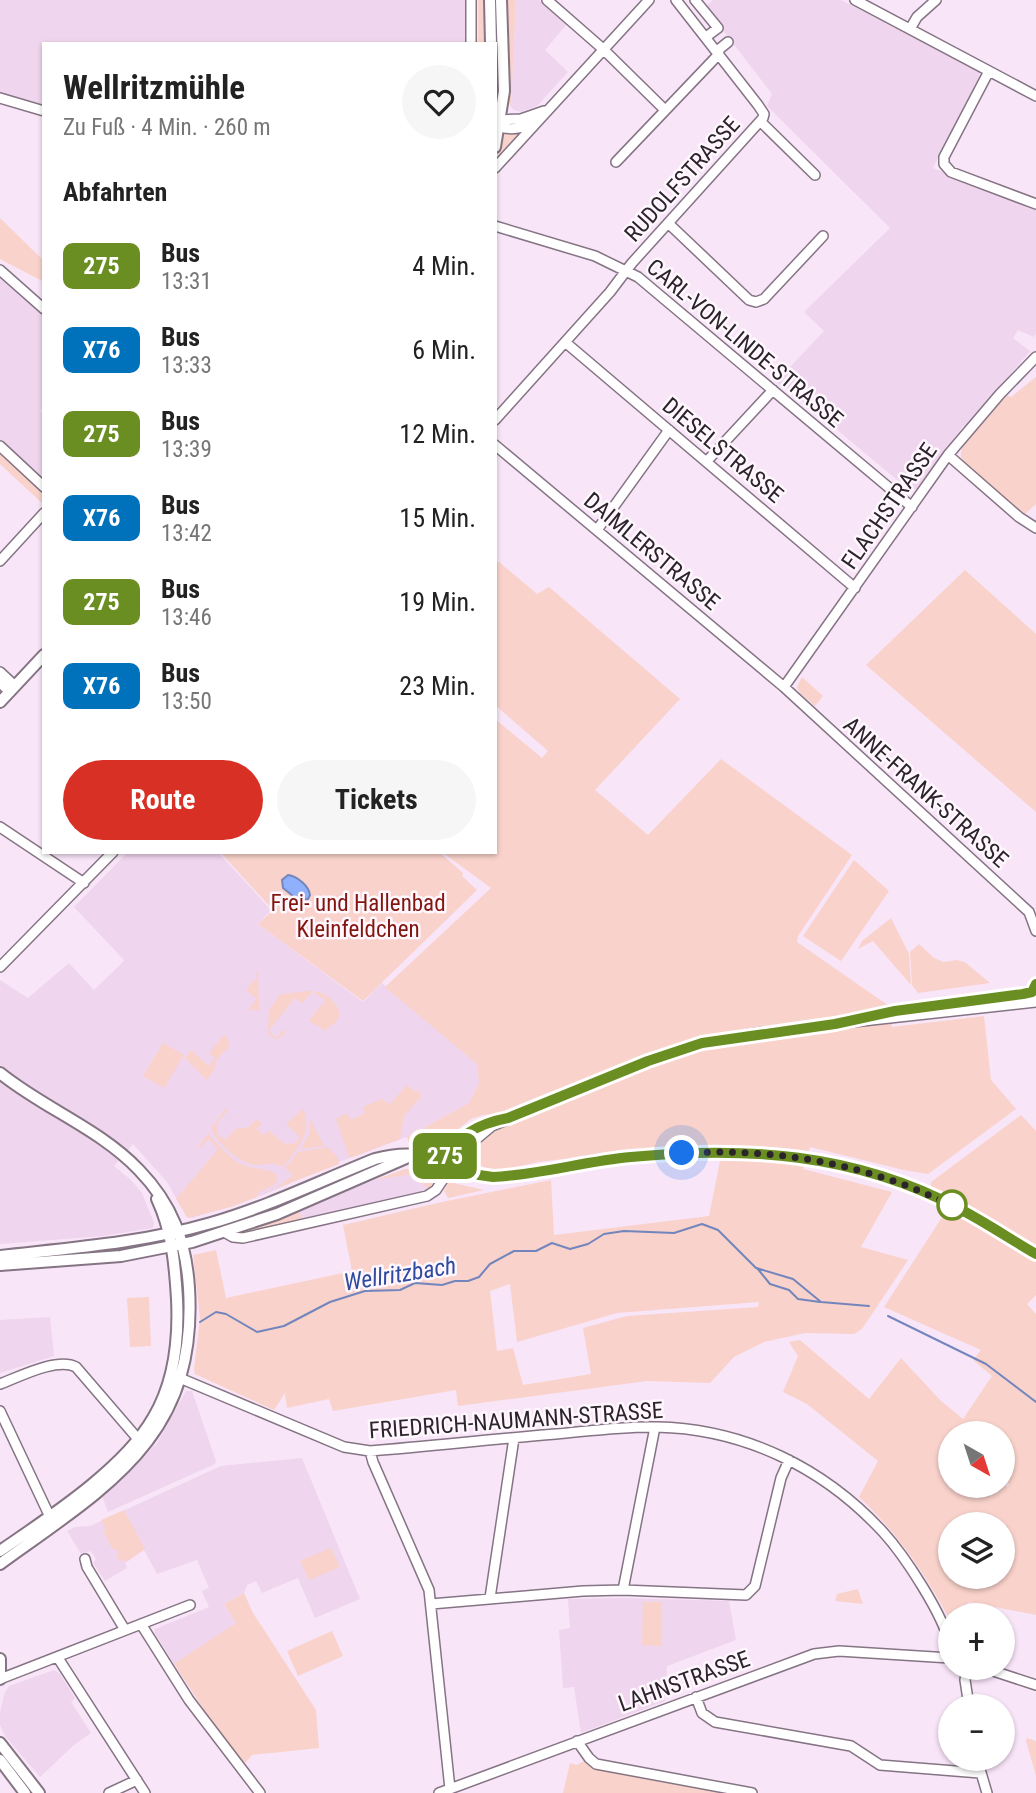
<!DOCTYPE html>
<html lang="de">
<meta charset="utf-8">
<style>
:root{--surface:#fff;--page:#f6f6f6;--text:#222;--muted:#767676;--accent:#d93025}
body{margin:0;font-family:"Roboto Condensed",sans-serif;background:var(--page);color:var(--text);height:100vh;display:flex;flex-direction:column;font-size:26px;white-space:nowrap}
*{box-sizing:border-box;margin:0}
p{font-size:23px;color:var(--muted)}
.icon{flex:none;width:38px;height:38px;fill:none;stroke:currentColor;stroke-width:2;stroke-linecap:round;stroke-linejoin:round}
.map{position:relative;flex:1;overflow:hidden}
.sheet{position:absolute;left:42px;top:42px;width:455px;height:812px;display:flex;flex-direction:column;background:var(--surface);border-radius:0px;box-shadow:0 2px 5px #0004}
.sheet>*{flex:none}
.badge{padding:0 14px;border-radius:10px;font-size:24px;line-height:46px}
.needle{width:46px;rotate:141deg}
.buttons{position:absolute;left:938px;top:1421px;display:grid;gap:14px}
.buttons a{display:grid;place-items:center;width:77px;height:77px;border-radius:50%;background:var(--surface);box-shadow:0 2px 5px #0004;font-size:35px}
.you{position:absolute;width:35px;height:35px;margin:-18px;border:5px solid #fff;border-radius:50%;background:#1a73e8;box-shadow:0 0 0 10px #1a73e833}
.map>.badge{position:absolute;translate:-50% -50%;box-shadow:0 0 0 4px #fff}
h2{padding:0 21px;font-size:26px;line-height:63px}
.round{display:grid;place-items:center;flex:none;width:74px;height:74px;border-radius:37px;background:var(--page)}
.summary{display:flex;align-items:center;justify-content:space-between;height:119px;padding:0 21px}
h1{font-size:33px;font-weight:700;line-height:52px}
.cta{display:flex;gap:14px;margin-top:auto;padding:14px 21px}
.cta a{flex:1;height:80px;border-radius:42px;background:var(--accent);color:#fff;font-size:28px;font-weight:700;line-height:80px;text-align:center}
.cta a+a{background:var(--page);color:var(--text)}
ul{padding:0;list-style:none}
li{display:flex;align-items:center;gap:21px;height:84px;padding:0 21px}
li div{flex:1}
li b{display:block;font-size:26px}
li em{font-style:normal}
li .badge{min-width:77px;font-weight:700;text-align:center}
.map>svg:first-child{display:block}
</style>
<div class="map">
<svg width="1036" height="1793" viewBox="0 0 1036 1793">
<rect width="100%" height="100%" fill="#f9e5f8"/>
<path fill="#efd5ed" d="M0,0H468V44H44V105L0,93Z
M516,0H539L567,24L545,50L568,72L537,106L521,112L514,110L511,107Z
M713,0H841L979,72V77L933,168L1036,208V334L1034,337L1018,330L1013,338L1030,351L966,428L963,426L917,489H908L787,388H783L776,382L824,331L804,312L890,228L767,106L772,94L705,7Z
M0,275L44,315V407L40,411L44,414V483L0,443Z
M128,852H218L271,910L258,924L363,1002L382,983L477,1064L479,1083L469,1103L407,1137L339,1162L263,1195L192,1218L186,1216L167,1182L133,1144L114,1166L131,1180L142,1193L154,1223L153,1228L103,1236L0,1244V980L28,998L69,963L94,990L122,963L124,960L74,907Z
M412,1173L428,1189L425,1192L303,1221L299,1209L375,1180Z
M50,1317L54,1356L0,1373V1320Z
M186,1391H192L216,1461L215,1464L108,1512L102,1496L157,1443Z
M302,1458L360,1599L315,1618L298,1578L262,1593L256,1581L247,1585L244,1593L224,1604L236,1623L174,1664L154,1632L155,1629L209,1607L202,1591L209,1588L197,1560L157,1574L144,1550L125,1563L127,1568L105,1581L93,1563L96,1559L91,1551L81,1554L67,1531L75,1527L90,1526L221,1466Z
M620,1598L729,1601L736,1640L667,1666L665,1701L581,1733L574,1687L563,1688L559,1630L570,1628L568,1599Z
M54,1670L60,1674L75,1698L71,1702L91,1733L74,1745L40,1777L5,1736L0,1725V1712L5,1692L9,1686Z"/>
<path fill="#f9d2cb" fill-rule="evenodd" d="M478,0H485L487,44H478Z
M507,0H516L511,107L508,99Z
M504,131H523L495,165Z
M0,218L44,261V282L0,259Z
M1036,377V504L1025,514C1014,506 964,466 961,457C960,454 962,449 963,446L1007,395L1011,397Z
M0,453L44,494L43,504L0,464Z
M499,562L537,594L549,587L680,699L595,790L648,835L721,759L852,855L798,936L797,942L889,1006L892,1027L984,1016L991,1080L1016,1109L928,1174L904,1170L810,1147L803,1169L892,1192L861,1247L908,1260L862,1329L854,1334L805,1333L764,1342L734,1357L710,1383L647,1381L458,1406L456,1390L333,1411L329,1399L287,1408L285,1393L274,1410L195,1374L194,1369L200,1318L193,1255L216,1250L226,1298L352,1271L343,1225L442,1202L551,1180L554,1235L709,1216L723,1146L642,1150L538,1162L504,1170H492L470,1162L471,1151C488,1128 526,1118 552,1108L550,1092L497,1114L483,1115L471,1119L437,1146L409,1143L407,1137L469,1103L479,1083L477,1064L385,987L491,888L442,852H495V719L542,758L548,751L495,705V563ZM510,1284L517,1342L617,1313L759,1302L758,1307L627,1316L583,1328L591,1374L523,1385L513,1348L497,1351L490,1291Z
M965,570L1036,634V812L866,665Z
M802,677L823,696L815,706L800,693L797,687Z
M220,852H439L463,873L462,876L477,890L363,1001L258,924L273,910Z
M854,860L889,891L841,961L803,936Z
M891,918L909,954L911,985L873,941L858,949L862,941Z
M919,944L934,958L944,962L956,960L965,962L990,983L918,993L912,985L910,952Z
M258,971L259,1011L254,1009L246,1012L257,999L246,990L258,976L254,973Z
M309,991C323,991 337,1000 340,1014L336,1022L323,1032V1030L318,1025L316,1026L309,1020L326,1000L312,992L302,1003L295,998L270,1029V1033L277,1038L283,1030L286,1032L280,1038L275,1039L268,1034L269,1009L281,994Z
M224,1035L228,1039L229,1047L216,1060L214,1070L207,1080L185,1058L191,1050L209,1066L215,1058L209,1053Z
M163,1043L184,1055L164,1088L143,1076Z
M407,1085L414,1091L417,1090L422,1096L404,1116L400,1139L353,1157H349L336,1119L347,1113L351,1120L365,1113L363,1107L382,1099L390,1104Z
M226,1109H229L216,1124L218,1135L225,1140L236,1129L249,1127L256,1119L262,1123L257,1129L264,1135L269,1131L285,1144L296,1143L300,1137L286,1124L303,1109C314,1132 296,1150 283,1167C273,1161 266,1165 256,1165C240,1164 215,1142 211,1127Z
M1021,1115L1036,1131V1295L1027,1304L1036,1314V1615L970,1602L947,1615C923,1570 896,1532 859,1497L878,1461L807,1404L783,1392L798,1356L789,1342L800,1340L869,1399L901,1358L940,1400L963,1419L992,1376L973,1360L981,1350L884,1307L944,1214L968,1202L931,1192V1182ZM950,1433H1003V1478L1009,1484L1008,1487L1003,1484V1486H950ZM950,1524H1003V1577H950Z
M310,1119L324,1146L301,1149L310,1132Z
M208,1134C218,1144 229,1158 241,1164C253,1170 267,1167 278,1176L276,1184L257,1193V1197L231,1207L188,1218L176,1199L218,1149L208,1139L200,1148L198,1147Z
M328,1147L338,1158L339,1164L262,1194L276,1188L293,1175L285,1168L298,1152Z
M405,1169C417,1169 429,1168 436,1179L431,1190L428,1189L412,1174L375,1180Z
M449,1182L484,1190L448,1198L444,1191Z
M299,1209L303,1221L241,1237L235,1235Z
M149,1297L151,1346L130,1347L127,1298Z
M124,1510L145,1549L126,1562L124,1559L120,1562L116,1556L119,1554L117,1549L113,1550L103,1531L106,1529L101,1520Z
M331,1548L340,1567L309,1580L300,1561Z
M858,1589L863,1604L835,1601L837,1594Z
M244,1593L253,1613L316,1710L319,1748L252,1755L244,1764L214,1725L174,1664L236,1623L224,1604Z
M643,1602H662L661,1646L642,1645Z
M332,1631L343,1656L298,1676L287,1651Z
M1027,1738L1036,1741V1776L1026,1741Z
M584,1761L592,1767L722,1793H563L570,1763L577,1765Z"/>
<path fill="#91b0fb" stroke="#7286bd" stroke-width="2" d="M288,875C297,876 309,886 310,895L308,899L298,900L283,888L282,880Z"/>
<g fill="none" stroke-linecap="round" stroke-linejoin="round">
<path stroke="#7286bd" stroke-width="2" d="M757,1268L770,1284L789,1290L798,1299L820,1302
M888,1316L986,1364L1036,1402
M200,1322L216,1312L226,1314L257,1332L284,1326L330,1302L365,1291L400,1290L415,1283L442,1285L455,1281H468L479,1277L490,1264L514,1251H536L552,1243L570,1249L588,1244L604,1234L624,1231L674,1233L702,1224L718,1230L756,1268L793,1279L821,1302L869,1306"/>
<g stroke="#857484" stroke-width="12">
<path id="minor" d="M471,0V44
M547,0L603,49L665,110
M695,0L718,28L706,37
M855,0L1036,96
M910,29L917,17L936,0
M717,51L728,42
M989,71L944,157V164L951,172L1036,204
M0,98L44,111
M495,120L521,119L544,111
M761,122L815,175
M495,125C507,131 522,129 534,123
M616,162L719,54
M495,168L649,0
M668,223L749,300L756,302L764,299L823,236
M495,226L595,256L638,277L912,507
M0,270L44,309
M565,342L855,588
M495,420L610,292L632,263L763,118L764,114L758,105L676,0
M495,445L784,687L1029,912L1036,931
M0,446L44,487
M948,455L1019,517L1036,528
M707,461L773,390
M597,530L669,430
M0,561L44,513
M0,672L15,686
M0,683L10,692
M784,687L948,455L1000,394L1036,357
M0,827L84,883
M0,967L113,852
M868,1017L1032,992
M442,1161C452,1141 472,1128 492,1121
M224,1232L233,1237L243,1238L427,1196L436,1190L462,1151L492,1126L648,1061L702,1043L758,1033L835,1024L1036,1002
M175,1376L344,1447L370,1451C432,1446 494,1439 556,1434C589,1431 624,1426 657,1427C745,1429 824,1468 883,1532C904,1555 944,1615 950,1646
M0,1384C19,1377 57,1357 76,1367L138,1439
M0,1411L50,1517
M370,1451L373,1462L429,1590L450,1789
M85,1559L87,1567L125,1630
M623,1590L655,1427
M490,1598L514,1438
M431,1604L583,1591L623,1590L746,1595L755,1586L781,1478L789,1460
M141,1624L189,1700L260,1793
M58,1658L145,1793
M967,1668L965,1680L969,1706
M984,1668L1036,1685
M0,1679L190,1605
M696,1697L702,1713L715,1722L851,1746L880,1765L980,1773
M577,1741L589,1758L596,1764L752,1793
M977,1759L987,1793
M109,1793L137,1780
M439,1793L814,1654L839,1651L950,1658"/>
</g>
<g stroke="#857484" stroke-width="14">
<path id="major" d="M490,0L491,44
M495,147L504,91L501,0
M0,702L44,655
M0,1073C43,1108 100,1129 139,1170C172,1204 186,1241 189,1288C198,1438 106,1487 0,1564
M0,1256C71,1248 142,1243 211,1223C267,1207 320,1181 375,1159C397,1153 419,1152 441,1161C458,1167 474,1176 493,1177C539,1175 585,1161 631,1157C746,1146 853,1153 958,1208C985,1222 1010,1239 1036,1254
M0,1265L121,1256L192,1242L277,1214L406,1158
M0,1551C48,1518 124,1469 153,1418C174,1383 179,1339 177,1299C175,1265 172,1231 157,1199
M0,1659V1679
M0,1743L39,1793
M0,1760L25,1793"/>
</g>
<use href="#minor" stroke="#fff" stroke-width="9"/>
<use href="#major" stroke="#fff" stroke-width="10"/>
</g>
<g fill="none" stroke-linecap="round" stroke-linejoin="round">
<g stroke="#fff" stroke-width="16">
<path id="line" d="M1036,984L1032,992L1023,994L895,1011L835,1024L702,1043L648,1061L508,1118C481,1123 455,1136 442,1161L479,1175L493,1177C539,1175 585,1161 631,1157C744,1146 855,1153 958,1208C985,1222 1010,1239 1036,1254"/>
</g>
<use href="#line" stroke="#6b8e23" stroke-width="10"/>
<path stroke="#2b242b" stroke-width="7" stroke-dasharray="0 12.6" d="M682,1153C759,1149 830,1158 902,1184C919,1190 935,1198 952,1205"/>
</g>
<circle fill="#fff" stroke="#6b8e23" stroke-width="3.5" cx="952" cy="1205" r="14"/>
<g text-anchor="middle" stroke-width="5" stroke-linejoin="round" paint-order="stroke">
<g font-size="23" fill="#2b242b" stroke="#fff7fe">
<text transform="translate(682 179) rotate(-48)" y="8">RUDOLFSTRASSE</text>
<text transform="translate(745 343) rotate(40)" y="8">CARL-VON-LINDE-STRASSE</text>
<text transform="translate(723 450) rotate(40)" y="8">DIESELSTRASSE</text>
<text transform="translate(889 506) rotate(-55)" y="8">FLACHSTRASSE</text>
<text transform="translate(652 551) rotate(40)" y="8">DAIMLERSTRASSE</text>
<text transform="translate(926 792) rotate(42)" y="8">ANNE-FRANK-STRASSE</text>
<text transform="translate(516 1420) rotate(-4)" y="8">FRIEDRICH-NAUMANN-STRASSE</text>
<text transform="translate(684 1681) rotate(-20)" y="8">LAHNSTRASSE</text>
</g>
<g font-size="23" fill="#82160e" stroke="#fff7fe">
<text x="358" y="911">Frei- und Hallenbad<tspan x="358" dy="26">Kleinfeldchen</tspan></text>
</g>
<g font-size="24" font-style="italic" fill="#2e4ba0" stroke="#fff7fe">
<text transform="translate(400 1274) rotate(-9)" y="8">Wellritzbach</text>
</g>
</g>
</svg>
<div class="buttons">
<a><svg class="needle" viewBox="-14 -14 28 28"><path d="M0-13l5 13h-10z" fill="#e53935"/><path d="M0 13l5-13h-10z" fill="#767676"/></svg></a>
<a><svg class="icon" aria-label="layers" viewBox="0 0 24 24"><path d="M12 4l9 5-9 5-9-5zM3 14l9 5 9-5"/></svg></a>
<a>+</a>
<a>−</a>
</div>
<div class="you" style="left:682px;top:1153px"></div>
<b class="badge" style="left:445px;top:1156px;background:#6b8e23;color:#fff">275</b>
<section class="sheet">
<div class="summary"><div><h1>Wellritzmühle</h1><p>Zu Fuß · 4 Min. · 260 m</p></div><a class="round"><svg class="icon" aria-label="heart" viewBox="0 0 24 24"><path d="M12 20l-8-8c-3-5 5-10 8-4 3-6 11-1 8 4z"/></svg></a></div>
<h2>Abfahrten</h2>
<ul>
<li><span class="badge" style="background:#6b8e23;color:#fff">275</span><div><b>Bus</b><p>13:31</p></div><em>4 Min.</em></li>
<li><span class="badge" style="background:#0072bc;color:#fff">X76</span><div><b>Bus</b><p>13:33</p></div><em>6 Min.</em></li>
<li><span class="badge" style="background:#6b8e23;color:#fff">275</span><div><b>Bus</b><p>13:39</p></div><em>12 Min.</em></li>
<li><span class="badge" style="background:#0072bc;color:#fff">X76</span><div><b>Bus</b><p>13:42</p></div><em>15 Min.</em></li>
<li><span class="badge" style="background:#6b8e23;color:#fff">275</span><div><b>Bus</b><p>13:46</p></div><em>19 Min.</em></li>
<li><span class="badge" style="background:#0072bc;color:#fff">X76</span><div><b>Bus</b><p>13:50</p></div><em>23 Min.</em></li>
</ul>
<div class="cta"><a>Route</a><a>Tickets</a></div>
</section>
</div>
